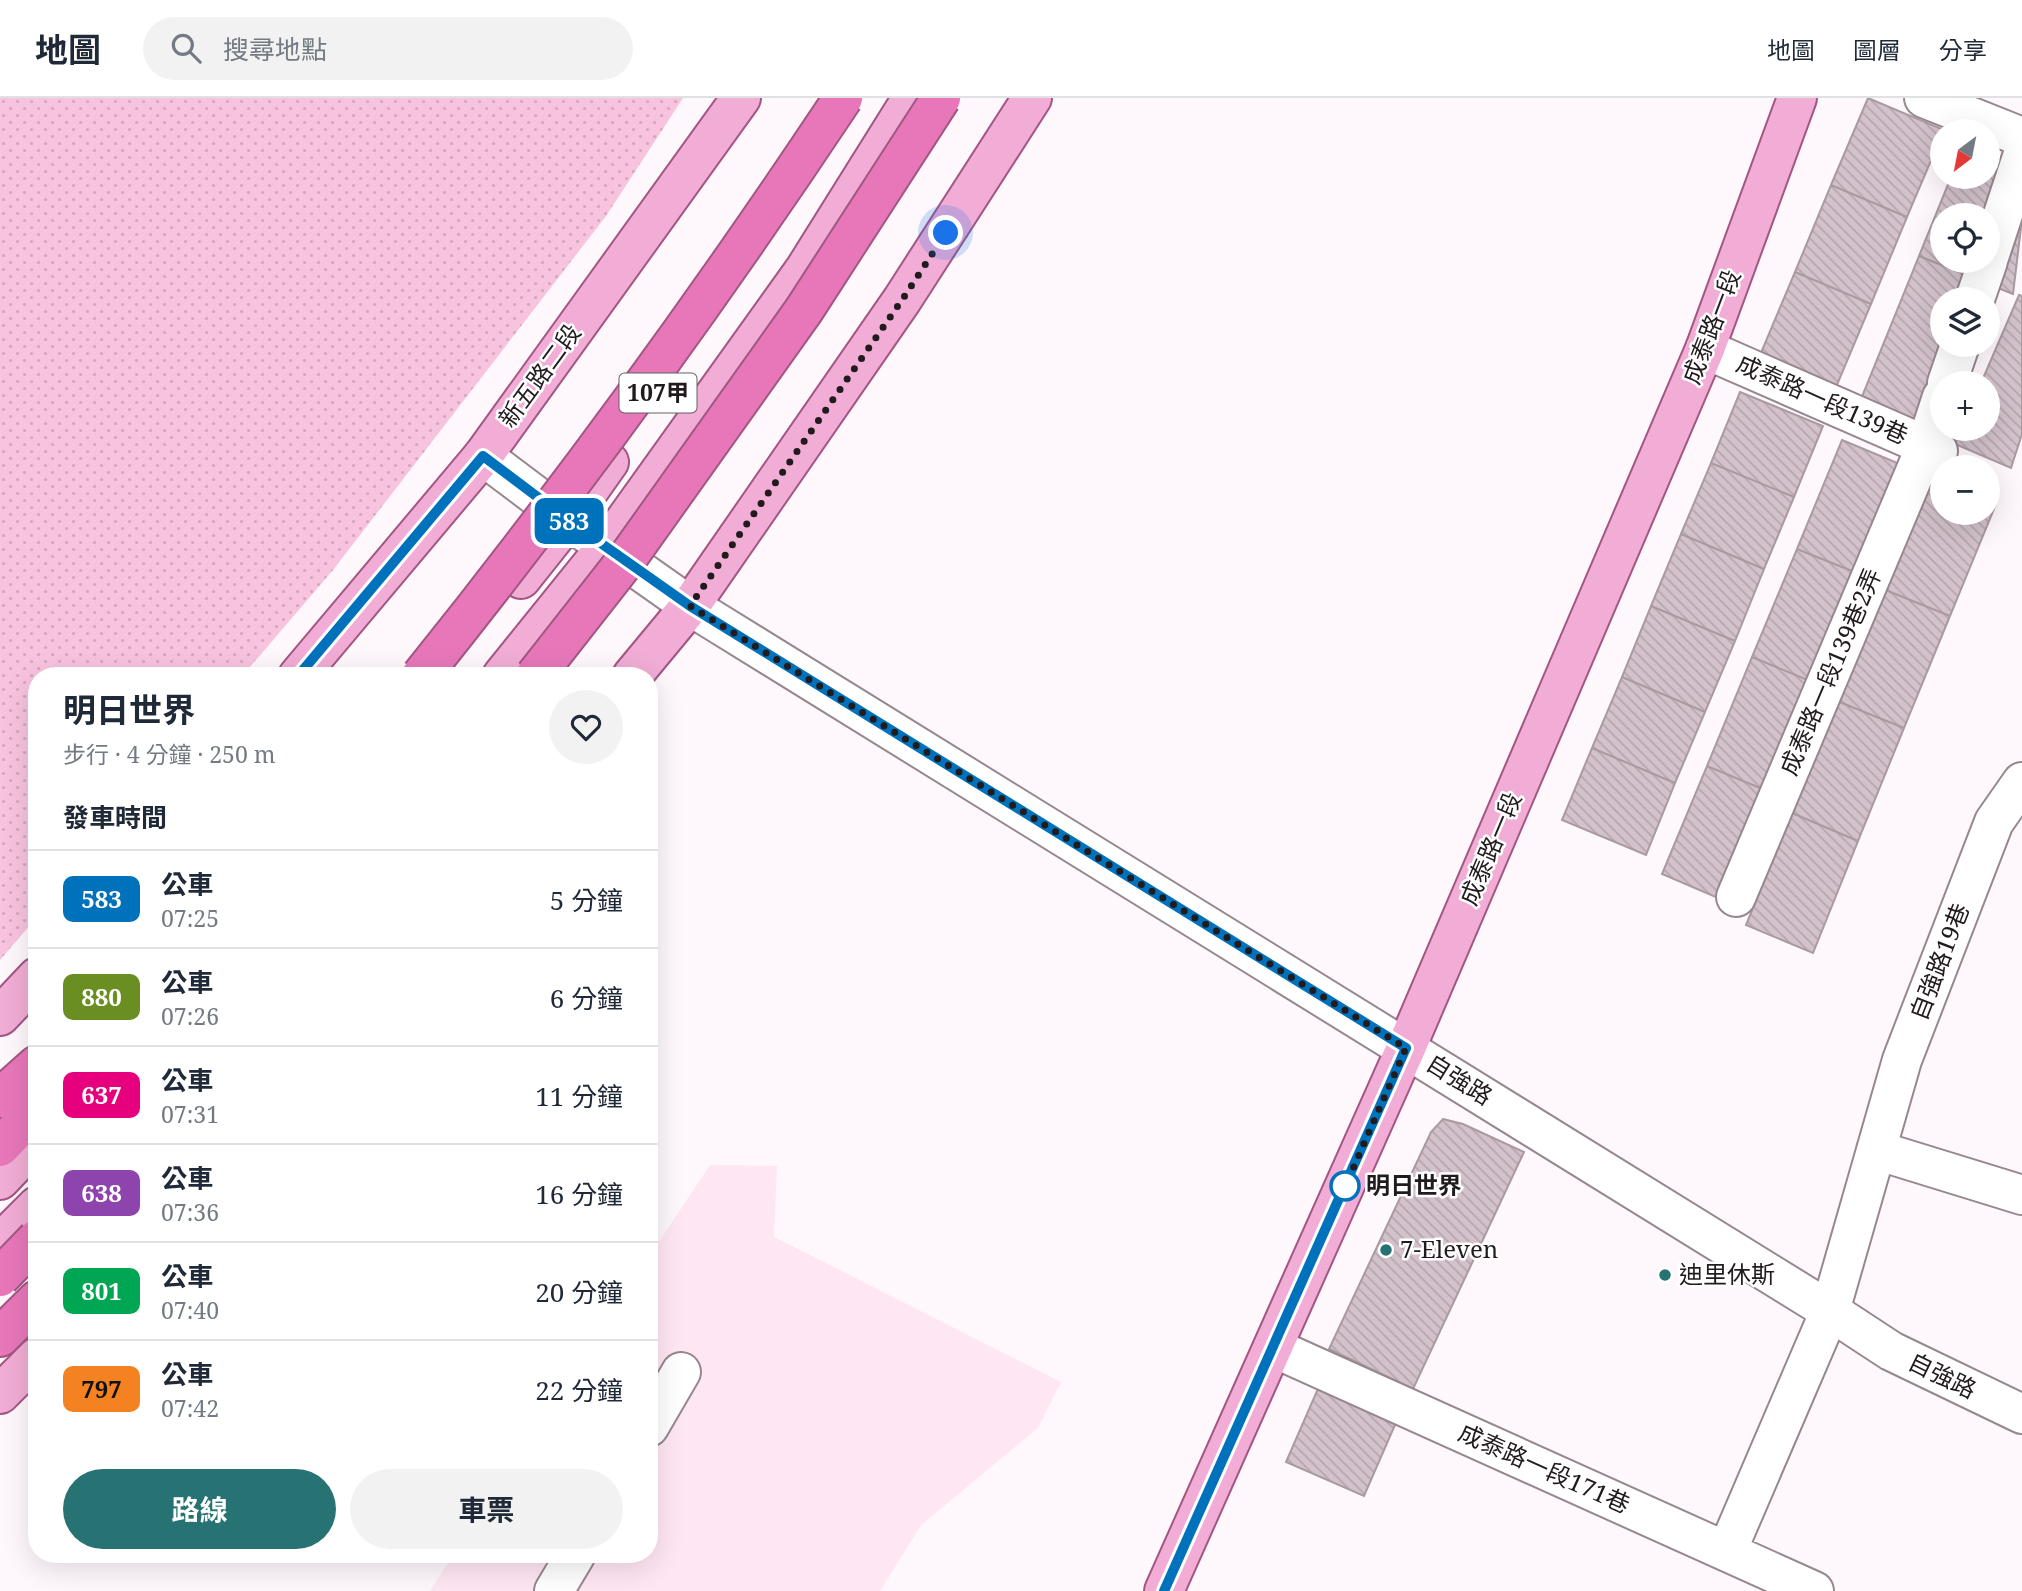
<!DOCTYPE html>
<html lang="zh-TW">
<meta charset="utf-8">
<style>
:root{--surface:#fff;--page:#f2f2f3;--text:#1f2937;--muted:#747a83;--line:#e0e1e3;--accent:#277272}
body{margin:0;font-family:"Noto Serif","Noto Sans TC",serif;background:var(--page);color:var(--text);height:100vh;display:flex;flex-direction:column;font-size:26px;white-space:nowrap}
*{box-sizing:border-box;margin:0}
p{font-size:23px;color:var(--muted)}
.icon{flex:none;width:38px;height:38px;fill:none;stroke:currentColor;stroke-width:2;stroke-linecap:round;stroke-linejoin:round}
.map{position:relative;flex:1;overflow:hidden}
.drawer{position:absolute;left:28px;top:569px;width:630px;height:896px;display:flex;flex-direction:column;background:var(--surface);border-radius:28px;box-shadow:0 7px 28px #0002}
.drawer>*{flex:none}
.badge{padding:0 14px;border-radius:10px;font-size:24px;line-height:46px}
.needle{width:46px;rotate:212deg}
.fabs{position:absolute;left:1930px;top:21px;display:grid;gap:14px}
.fabs a{display:grid;place-items:center;width:70px;height:70px;border-radius:50%;background:var(--surface);box-shadow:0 7px 28px #0002;font-size:35px}
.you{position:absolute;width:35px;height:35px;margin:-18px;border:5px solid #fff;border-radius:50%;background:#1a73e8;box-shadow:0 0 0 10px #1a73e833}
.map>.badge{position:absolute;translate:-50% -50%;box-shadow:0 0 0 4px #fff}
h2{padding:0 35px;font-size:26px;line-height:63px}
.round{display:grid;place-items:center;flex:none;width:74px;height:74px;border-radius:37px;background:var(--page)}
.head{display:flex;align-items:center;justify-content:space-between;height:119px;padding:0 35px}
h1{font-size:33px;font-weight:700;line-height:52px}
.cta{display:flex;gap:14px;margin-top:auto;padding:14px 35px}
.cta a{flex:1;height:80px;border-radius:42px;background:var(--accent);color:#fff;font-size:28px;font-weight:700;line-height:80px;text-align:center}
.cta a+a{background:var(--page);color:var(--text)}
ul{padding:0;list-style:none}
li{display:flex;align-items:center;gap:21px;height:98px;padding:0 35px;border-top:2px solid var(--line)}
li div{flex:1}
li b{display:block;font-size:26px}
li em{font-style:normal}
li .badge{min-width:77px;font-weight:700;text-align:center}
header{display:flex;align-items:center;gap:42px;box-sizing:border-box;height:98px;padding:0 35px;background:var(--surface);border-bottom:2px solid var(--line)}
header strong{font-size:33px}
nav{display:flex;gap:38px;margin-inline-start:auto;font-size:24px}
.search{width:490px;height:63px;background:var(--page);display:flex;align-items:center;gap:18px;box-sizing:border-box;padding:0 24px;border-radius:38px;color:var(--muted);font-size:26px}
.map>svg:first-child{display:block}
</style>
<header>
<strong>地圖</strong>
<div class="search"><svg class="icon" aria-label="search" viewBox="0 0 24 24"><circle cx="10" cy="10" r="6"/><path d="M15 15l6 6"/></svg>搜尋地點</div>
<nav><a>地圖</a><a>圖層</a><a>分享</a></nav>
</header>
<div class="map">
<svg width="2022" height="1493" viewBox="0 0 2022 1493">
<defs>
<pattern id="grass-dots" width="8" height="8" patternUnits="userSpaceOnUse" patternTransform="scale(1.75)"><rect width="8" height="8" fill="#f8c3df"/><path d="M2 2h.1M6 6h.1" fill="none" stroke="#d4a7bf" stroke-width="1.8" stroke-linecap="round"/></pattern>
<pattern id="building-back-hatch" width="6" height="6" patternUnits="userSpaceOnUse" patternTransform="scale(1.75)"><rect width="6" height="6" fill="#d3c2cb"/><path d="M-1 5l2 2M0 0l6 6M5-1l2 2" fill="none" stroke="#b5a6ae"/></pattern>
</defs>
<rect width="100%" height="100%" fill="#fef7fb"/>
<path fill="#ffe6f3" d="M710,1067L777,1068L774,1139L1061,1284L1038,1330L921,1427L880,1493H430L454,1456H649V1159Z"/>
<path fill="url(#grass-dots)" d="M0,0H683L606,118L333,472L243,577L37,578V819L0,862Z"/>
<path fill="url(#building-back-hatch)" stroke="#a99aa2" stroke-width="2" fill-rule="evenodd" d="M1868,0L1944,32L1907,119L1831,87Z
M1988,64L2022,78V121L2013,196L1919,158L1951,79H1988ZM1942,117H1988V163H1942Z
M1831,87L1907,119L1871,206L1795,174Z
M1919,158L1984,184L1977,201H1942V247L1924,333L1859,306Z
M1795,174L1871,206L1834,294L1758,262Z
M2019,197L2022,198V336L2011,370L1955,346L1962,331H1988V285H1981Z
M1740,294L1823,328L1794,399L1711,365Z
M1842,342L1912,371L1867,479L1797,451Z
M1711,365L1794,399L1764,471L1681,436Z
M1929,379L1942,385V415H1988V403L1996,406L1950,518L1883,491Z
M1681,436L1764,471L1735,543L1651,508Z
M1797,451L1867,479L1822,588L1752,559Z
M1883,491L1950,518L1904,630L1837,603Z
M1651,508L1735,543L1705,614L1622,579Z
M1752,559L1822,588L1777,697L1707,668Z
M1622,579L1705,614L1675,685L1592,650Z
M1837,603L1904,630L1858,743L1792,715Z
M1592,650L1675,685L1646,757L1562,722Z
M1707,668L1777,697L1732,806L1662,776Z
M1792,715L1858,743L1813,855L1746,827Z
M1443,1021L1463,1026L1524,1054L1413,1291L1329,1251L1431,1034Z
M1320,1286L1398,1320L1364,1398L1286,1364Z"/>
<g fill="none" stroke-linecap="round" stroke-linejoin="round">
<g stroke="#97878f" stroke-width="42">
<path id="minor" d="M1924,0L2022,39
M1988,162L2022,59
M1975,201L1988,163
M1705,251L1938,353
M1947,285L1960,247
M483,358L568,422L690,508L1830,1213L1891,1253L2022,1316
M1736,799L1926,348L1942,299
M1876,1052L2022,1097
M1274,1250L1814,1493
M649,1329L681,1274
M1727,1453L1830,1213L1902,962L1994,724L2022,684
M554,1493L576,1456"/>
</g>
<g stroke="#a25783" stroke-width="42">
<path id="major" d="M521,481L568,422L609,364
M298,578L483,358L741,0
M502,578L606,449L805,171L912,0
M632,578L690,508L902,202L1032,0
M0,918L37,879
M0,1082L37,1043
M0,1145L37,1108
M0,1296L37,1259
M1164,1493L1406,950L1705,251L1797,0"/>
</g>
<g stroke="#a25783" stroke-width="42">
<path id="highway" d="M0,1000L37,967
M0,1049L37,1010
M0,1239L37,1202"/>
</g>
<use href="#minor" stroke="#fff" stroke-width="38"/>
<use href="#major" stroke="#f1add5" stroke-width="38"/>
<use href="#highway" stroke="#e777b9" stroke-width="38"/>
<g stroke="#a25783" stroke-width="42" stroke-linecap="butt">
<path id="highway-bridge" d="M421,578C570,392 711,199 843,0
M535,578L626,462L804,212L941,0
M0,1179L37,1141"/>
</g>
<use href="#highway-bridge" stroke="#e777b9" stroke-width="38"/>
</g>
<g fill="none" stroke-linecap="round" stroke-linejoin="round">
<g stroke="#fff" stroke-width="16">
<path id="line" d="M298,578L483,358L568,422L690,508L1406,950L1164,1493"/>
</g>
<use href="#line" stroke="#0072bc" stroke-width="10"/>
<path stroke="#211b1e" stroke-width="7" stroke-dasharray="0 12.6" d="M946,135L902,202L690,508L1406,950L1340,1100L1345,1088"/>
</g>
<circle fill="#fff" stroke="#0072bc" stroke-width="3.5" cx="1345" cy="1088" r="14"/>
<g fill="#277272" stroke="#fff" stroke-width="2.5">
<circle cx="1386" cy="1152" r="7"/>
<circle cx="1665" cy="1177" r="7"/>
</g>
<g text-anchor="middle" stroke-width="5" stroke-linejoin="round" paint-order="stroke">
<rect fill="#fff" stroke="#645f62" stroke-width="2" x="619.5" y="275.5" width="77" height="39" rx="5"/>
<g font-size="23" font-weight="bold" fill="#211b1e">
<text x="658" y="303">107甲</text>
</g>
<g font-size="24" fill="#211b1e" stroke="#fff">
<text transform="translate(1712 229) rotate(-69)" y="8">成泰路一段</text>
<text transform="translate(540 278) rotate(-54)" y="8">新五路二段</text>
<text transform="translate(1822 302) rotate(24)" y="8">成泰路一段139巷</text>
<text transform="translate(1831 574) rotate(-67)" y="8">成泰路一段139巷2弄</text>
<text transform="translate(1491 751) rotate(-67)" y="8">成泰路一段</text>
<text transform="translate(1940 864) rotate(-69)" y="8">自強路19巷</text>
<text transform="translate(1459 982) rotate(32)" y="8">自強路</text>
<text transform="translate(1942 1278) rotate(26)" y="8">自強路</text>
<text transform="translate(1544 1371) rotate(24)" y="8">成泰路一段171巷</text>
</g>
<g font-size="24" font-weight="bold" fill="#211b1e" stroke="#fff" text-anchor="start">
<text x="1366" y="1096">明日世界</text>
</g>
<g font-size="24" fill="#211b1e" stroke="#fff" text-anchor="start">
<text x="1400" y="1160">7-Eleven</text>
<text x="1679" y="1185">迪里休斯</text>
</g>
</g>
</svg>
<div class="fabs">
<a><svg class="needle" viewBox="-14 -14 28 28"><path d="M0-13l5 13h-10z" fill="#e53935"/><path d="M0 13l5-13h-10z" fill="#747a83"/></svg></a>
<a><svg class="icon" aria-label="locate" viewBox="0 0 24 24"><circle cx="12" cy="12" r="6"/><path d="M12 2v4M12 18v4M2 12h4M18 12h4"/></svg></a>
<a><svg class="icon" aria-label="layers" viewBox="0 0 24 24"><path d="M12 4l9 5-9 5-9-5zM3 14l9 5 9-5"/></svg></a>
<a>+</a>
<a>−</a>
</div>
<div class="you" style="left:946px;top:135px"></div>
<b class="badge" style="left:569px;top:423px;background:#0072bc;color:#fff">583</b>
<section class="drawer">
<div class="head"><div><h1>明日世界</h1><p>步行 · 4 分鐘 · 250 m</p></div><a class="round"><svg class="icon" aria-label="heart" viewBox="0 0 24 24"><path d="M12 20l-8-8c-3-5 5-10 8-4 3-6 11-1 8 4z"/></svg></a></div>
<h2>發車時間</h2>
<ul>
<li><span class="badge" style="background:#0072bc;color:#fff">583</span><div><b>公車</b><p>07:25</p></div><em>5 分鐘</em></li>
<li><span class="badge" style="background:#6b8e23;color:#fff">880</span><div><b>公車</b><p>07:26</p></div><em>6 分鐘</em></li>
<li><span class="badge" style="background:#e6007e;color:#fff">637</span><div><b>公車</b><p>07:31</p></div><em>11 分鐘</em></li>
<li><span class="badge" style="background:#8e44ad;color:#fff">638</span><div><b>公車</b><p>07:36</p></div><em>16 分鐘</em></li>
<li><span class="badge" style="background:#00a651;color:#fff">801</span><div><b>公車</b><p>07:40</p></div><em>20 分鐘</em></li>
<li><span class="badge" style="background:#f58220;color:#111">797</span><div><b>公車</b><p>07:42</p></div><em>22 分鐘</em></li>
</ul>
<div class="cta"><a>路線</a><a>車票</a></div>
</section>
</div>
